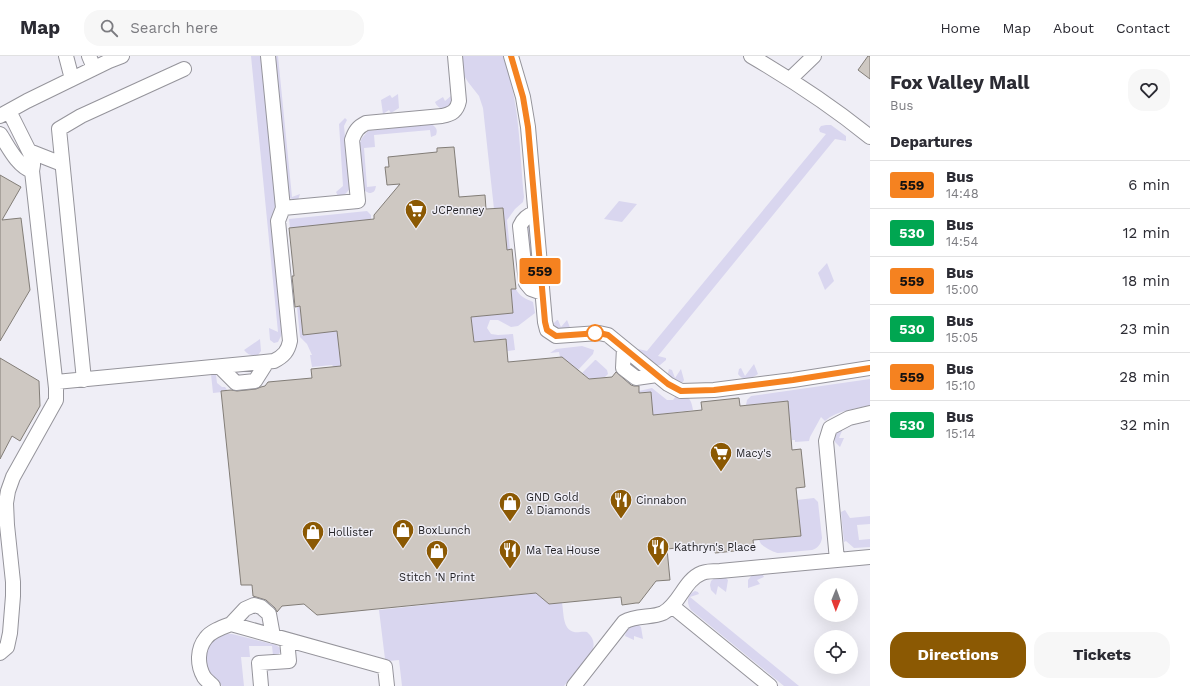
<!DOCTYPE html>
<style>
:root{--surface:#fff;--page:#f7f7f7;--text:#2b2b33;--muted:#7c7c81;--line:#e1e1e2;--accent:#8b5903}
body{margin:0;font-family:"Work Sans",sans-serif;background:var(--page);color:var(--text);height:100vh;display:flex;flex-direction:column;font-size:15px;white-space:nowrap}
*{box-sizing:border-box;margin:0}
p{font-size:13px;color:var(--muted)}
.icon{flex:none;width:22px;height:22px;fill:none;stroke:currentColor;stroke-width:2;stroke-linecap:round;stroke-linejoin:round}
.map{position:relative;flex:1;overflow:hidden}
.side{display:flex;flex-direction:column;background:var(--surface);width:320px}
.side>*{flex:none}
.badge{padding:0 8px;border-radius:3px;font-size:14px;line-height:26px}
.needle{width:26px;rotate:181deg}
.buttons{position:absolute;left:814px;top:522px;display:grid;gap:8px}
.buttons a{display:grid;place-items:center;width:44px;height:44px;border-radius:50%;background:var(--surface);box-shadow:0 4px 16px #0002;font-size:20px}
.map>.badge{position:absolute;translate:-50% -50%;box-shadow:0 0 0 2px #fff}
h2{padding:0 20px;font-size:15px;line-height:36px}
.round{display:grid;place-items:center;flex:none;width:42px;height:42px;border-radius:16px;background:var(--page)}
.summary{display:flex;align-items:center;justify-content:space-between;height:68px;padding:0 20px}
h1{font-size:19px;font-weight:700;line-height:30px}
.cta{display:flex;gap:8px;margin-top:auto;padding:8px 20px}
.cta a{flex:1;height:46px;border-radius:16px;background:var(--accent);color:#fff;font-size:16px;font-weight:700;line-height:46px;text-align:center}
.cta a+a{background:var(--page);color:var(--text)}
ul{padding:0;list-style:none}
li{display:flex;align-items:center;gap:12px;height:48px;padding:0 20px;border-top:1px solid var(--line)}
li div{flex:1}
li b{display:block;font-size:15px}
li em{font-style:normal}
li .badge{min-width:44px;font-weight:700;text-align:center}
header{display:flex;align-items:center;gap:24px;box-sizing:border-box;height:56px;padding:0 20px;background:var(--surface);border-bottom:1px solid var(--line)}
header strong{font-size:19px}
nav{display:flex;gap:22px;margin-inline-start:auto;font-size:14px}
.search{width:280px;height:36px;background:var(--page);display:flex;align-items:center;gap:10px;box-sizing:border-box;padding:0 14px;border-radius:16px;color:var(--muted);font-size:15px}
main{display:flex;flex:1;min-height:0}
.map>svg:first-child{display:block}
</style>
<header>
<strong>Map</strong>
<div class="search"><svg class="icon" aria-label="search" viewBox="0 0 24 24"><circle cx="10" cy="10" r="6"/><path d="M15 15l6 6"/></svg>Search here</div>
<nav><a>Home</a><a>Map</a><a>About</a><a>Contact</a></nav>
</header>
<main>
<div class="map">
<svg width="870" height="630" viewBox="0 0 870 630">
<rect width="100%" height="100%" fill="#efeef6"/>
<path fill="#d9d6ef" d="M251,0H261L276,147L272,162L271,168L282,274L281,280L278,286L274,287L270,284L269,272L278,276Z
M275,0H278L292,141L300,138L298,144C294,145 290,143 288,139Z
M462,0H503L510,19L509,20C520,57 520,102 524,141L523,146L515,153L507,164L510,194H507L503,152L494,153L483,52L479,40L468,26L463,18Z
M398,38L399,52L391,57L389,54L383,58L381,44L390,39L392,42Z
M452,39C452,41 452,45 452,47C448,56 438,54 435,46L443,41L445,45Z
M345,62L347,64L344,70L350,132C347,137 344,140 338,140L336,136L343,130L339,68Z
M431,68C436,71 438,73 436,79L431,81L430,74L374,79L375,91L364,92L367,131L376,130C375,135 374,137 369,137L365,135L363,131L359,89L362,82L368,75Z
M826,69H831L846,80V85L835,83L658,300L666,302V304L660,309L655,310L637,294L638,293L647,295L826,78L820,76L819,73L821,70Z
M619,145L637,148L622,166L604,163Z
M367,155L371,159V164L290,172L289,163Z
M527,166L530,168L535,225L533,226L532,225Z
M827,207L834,225L825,234L818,217Z
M511,233H516C519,240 526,243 533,246L535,257L518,270L511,271L498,264H490L487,272L491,278L498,279L513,278L515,294L507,295L506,283L474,286L471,261L513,257Z
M300,250L303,278L337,275L341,310L334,311L332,309L312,311L310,299H312L307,288L300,281L297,251Z
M557,264H558L561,271L567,264L571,274L560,276L554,271L553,268Z
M260,283L261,295L258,299C252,300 248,299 244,294Z
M582,290L594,294L593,298L578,314L560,301L559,296L550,297L556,293Z
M595,304H596L607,314L608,318L605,321L589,323L582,317Z
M754,308L758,318C752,323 742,325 738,318L739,313L741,312L745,320Z
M669,313L672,314L675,322L681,313L684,324L683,326L679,327L667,320Z
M211,318L216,319L217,327L222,331H225L227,334L222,335V336L213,337Z
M870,323V349C855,353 837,354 825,365L821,361L810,381L809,385L795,386V384H792L787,345L746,349L747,344L751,340Z
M652,332L667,344H673L676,340C689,340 691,342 693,354L653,359L651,336L639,337V335Z
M841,374L842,375L839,382H844L840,391L835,386C834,379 835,377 841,374Z
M814,442L818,446L822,482C821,488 818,492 812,494L779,497C775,497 764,491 761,488L759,484L801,480L797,444Z
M845,454L850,462L870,460V468L857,469L859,484L870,483V491L854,492L846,485L844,486L841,456Z
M762,517L764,521L757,524L760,528L748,532V524L752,519Z
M716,521H725L728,524L726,536L718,530L716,539L711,534L710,529L711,525Z
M695,535L698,536L699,538L690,541L799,630H784L691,554C686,546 687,539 695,535Z
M536,537L549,548L562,547C564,556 562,573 574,576C578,577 582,575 587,576C594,582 595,588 592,596L564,630H402L399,604L389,605L385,603L379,554Z
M637,568L641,571L643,583L634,580V584L625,580C627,572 629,570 637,568Z
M227,578H232L276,589L280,592V596L279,598L273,599L272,590H249L250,601H241L244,630H222C218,625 212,621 209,616C205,610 205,605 206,598C208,586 216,581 227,578Z"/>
<path fill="#cec8c2" stroke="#827d77" d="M868,0H870V23L858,14Z
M454,91L459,141L485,139L486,153L503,152L507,194L512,193L516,233H511L513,257L471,261L474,286L506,283L508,306L562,301L589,323L612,321L616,316L631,329L634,330H639V337L651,336L653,359L702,354L701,346L739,342L740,350L788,345L792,394L801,393L805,431L796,432L801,480L753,484L754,493L715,497V488L667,493L670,524L656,525L639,547H636L622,549L621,541L549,548L536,537L317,559L304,548L282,550L277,556L275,552L266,544L253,540L252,529H241L221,335L231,334L237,335L256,333L261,331L265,330L268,326L312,322L311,313L341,310L337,275L303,279L300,250L295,251L292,220H294L289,172L374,163V159L400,128L387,129L385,111H389L388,101L437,96V92Z
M0,119L21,131L2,164L21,162L30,234L0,285Z
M0,302L39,325L40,350L20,385L12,380L0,403Z"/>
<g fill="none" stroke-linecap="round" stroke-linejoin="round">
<g stroke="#95949b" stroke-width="16">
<path id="minor" d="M66,0L72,23
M89,0L94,12
M511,0L523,41L528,71L545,266L547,274L556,280L599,277L608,279L668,328L681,335L714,334L793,324L870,312
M751,0C792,24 833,51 870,81
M790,23L814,0
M0,60L27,45L109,5L122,0
M0,78C8,90 17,110 32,115L33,109V103L9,55
M29,95L62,108
M283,152L358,145L352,84C355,75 358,71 366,67L442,60C452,58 457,55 459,45L455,0
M535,157C528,159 523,163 520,170L526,227L531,233L542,237
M624,292L623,312L636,322L657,319
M220,311L236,327L255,325L267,306
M84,324L59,73L81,60L184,13
M56,326L274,305C284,300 288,295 290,285L278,165L283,152L268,0
M837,504L826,385L830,372L849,362L870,357
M672,550L770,630
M231,568L245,553L254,549L261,551L269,558L273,580
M0,597L7,591L10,577L13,540V526L7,469L6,447L8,435L13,421L56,344V332L32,115
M213,630C210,627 206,624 204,621C197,609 197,593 206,582C211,575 223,571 231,568L385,611L387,630
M261,630L259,607L289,605L287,584
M574,630L624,566C636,559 652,562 663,557C680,548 684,524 702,517C707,515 715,515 720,515L870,501"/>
</g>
<use href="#minor" stroke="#fff" stroke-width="14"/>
</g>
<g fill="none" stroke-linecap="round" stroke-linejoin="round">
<g stroke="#fff" stroke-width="9">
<path id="line" d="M511,0L523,41L528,71L545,266L547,274L556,280L599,277L608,279L668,328L681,335L714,334L793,324L870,312"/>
</g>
<use href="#line" stroke="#f58220" stroke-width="6"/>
</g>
<defs>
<g id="supermarket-pin" transform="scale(1.15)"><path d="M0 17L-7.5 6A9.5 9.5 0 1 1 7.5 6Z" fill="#8b5903" stroke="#efeef6"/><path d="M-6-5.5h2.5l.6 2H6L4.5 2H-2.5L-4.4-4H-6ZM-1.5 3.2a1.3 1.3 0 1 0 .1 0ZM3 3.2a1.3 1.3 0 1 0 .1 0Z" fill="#fff"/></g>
<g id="restaurant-pin" transform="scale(1.15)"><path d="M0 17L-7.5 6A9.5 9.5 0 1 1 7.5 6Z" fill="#8b5903" stroke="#efeef6"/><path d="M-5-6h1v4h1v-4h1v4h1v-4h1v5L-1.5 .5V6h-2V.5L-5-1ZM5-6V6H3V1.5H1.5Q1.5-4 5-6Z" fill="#fff"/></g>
<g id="shop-pin" transform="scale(1.15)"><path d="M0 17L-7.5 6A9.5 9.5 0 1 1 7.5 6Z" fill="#8b5903" stroke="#efeef6"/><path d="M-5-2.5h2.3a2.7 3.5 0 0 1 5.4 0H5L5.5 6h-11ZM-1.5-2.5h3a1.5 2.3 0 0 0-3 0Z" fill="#fff"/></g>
</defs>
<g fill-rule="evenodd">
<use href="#supermarket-pin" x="416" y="154"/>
<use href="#supermarket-pin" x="721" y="397"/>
<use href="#restaurant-pin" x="621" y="444"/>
<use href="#shop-pin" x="510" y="447"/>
<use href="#shop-pin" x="403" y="474"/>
<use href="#shop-pin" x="313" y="476"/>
<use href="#restaurant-pin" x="658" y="491"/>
<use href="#restaurant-pin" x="510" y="494"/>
<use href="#shop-pin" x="437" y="495"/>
</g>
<circle fill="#fff" stroke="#f58220" stroke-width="2" cx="595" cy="277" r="8"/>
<g text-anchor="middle" stroke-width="3" stroke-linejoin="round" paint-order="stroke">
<g font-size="11" fill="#232225" stroke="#efeef6" text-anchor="start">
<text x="432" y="158">JCPenney</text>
<text x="736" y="401">Macy's</text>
<text x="526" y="445">GND Gold<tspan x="526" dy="13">&amp; Diamonds</tspan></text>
<text x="636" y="448">Cinnabon</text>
<text x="418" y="478">BoxLunch</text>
<text x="328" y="480">Hollister</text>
<text x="674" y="495">Kathryn's Place</text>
<text x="526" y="498">Ma Tea House</text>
<text x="437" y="525" text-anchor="middle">Stitch 'N Print</text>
</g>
</g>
</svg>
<div class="buttons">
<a><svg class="needle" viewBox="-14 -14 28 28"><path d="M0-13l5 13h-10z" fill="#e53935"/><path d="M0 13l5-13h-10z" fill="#7c7c81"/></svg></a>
<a><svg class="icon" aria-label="locate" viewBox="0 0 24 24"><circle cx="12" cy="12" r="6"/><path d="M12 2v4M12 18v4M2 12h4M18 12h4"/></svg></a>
</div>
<b class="badge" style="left:540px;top:215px;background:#f58220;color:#111">559</b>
</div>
<section class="side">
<div class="summary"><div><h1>Fox Valley Mall</h1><p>Bus</p></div><a class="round"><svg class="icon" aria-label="heart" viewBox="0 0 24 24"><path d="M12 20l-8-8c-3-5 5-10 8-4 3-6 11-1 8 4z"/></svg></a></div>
<h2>Departures</h2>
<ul>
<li><span class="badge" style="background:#f58220;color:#111">559</span><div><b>Bus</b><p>14:48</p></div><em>6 min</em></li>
<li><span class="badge" style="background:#00a651;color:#fff">530</span><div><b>Bus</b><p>14:54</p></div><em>12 min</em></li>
<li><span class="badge" style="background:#f58220;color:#111">559</span><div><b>Bus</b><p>15:00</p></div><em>18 min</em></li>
<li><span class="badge" style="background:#00a651;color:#fff">530</span><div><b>Bus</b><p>15:05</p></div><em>23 min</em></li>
<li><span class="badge" style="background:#f58220;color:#111">559</span><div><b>Bus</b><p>15:10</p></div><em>28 min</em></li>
<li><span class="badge" style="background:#00a651;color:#fff">530</span><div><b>Bus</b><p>15:14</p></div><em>32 min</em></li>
</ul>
<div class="cta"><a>Directions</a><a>Tickets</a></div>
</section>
</main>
